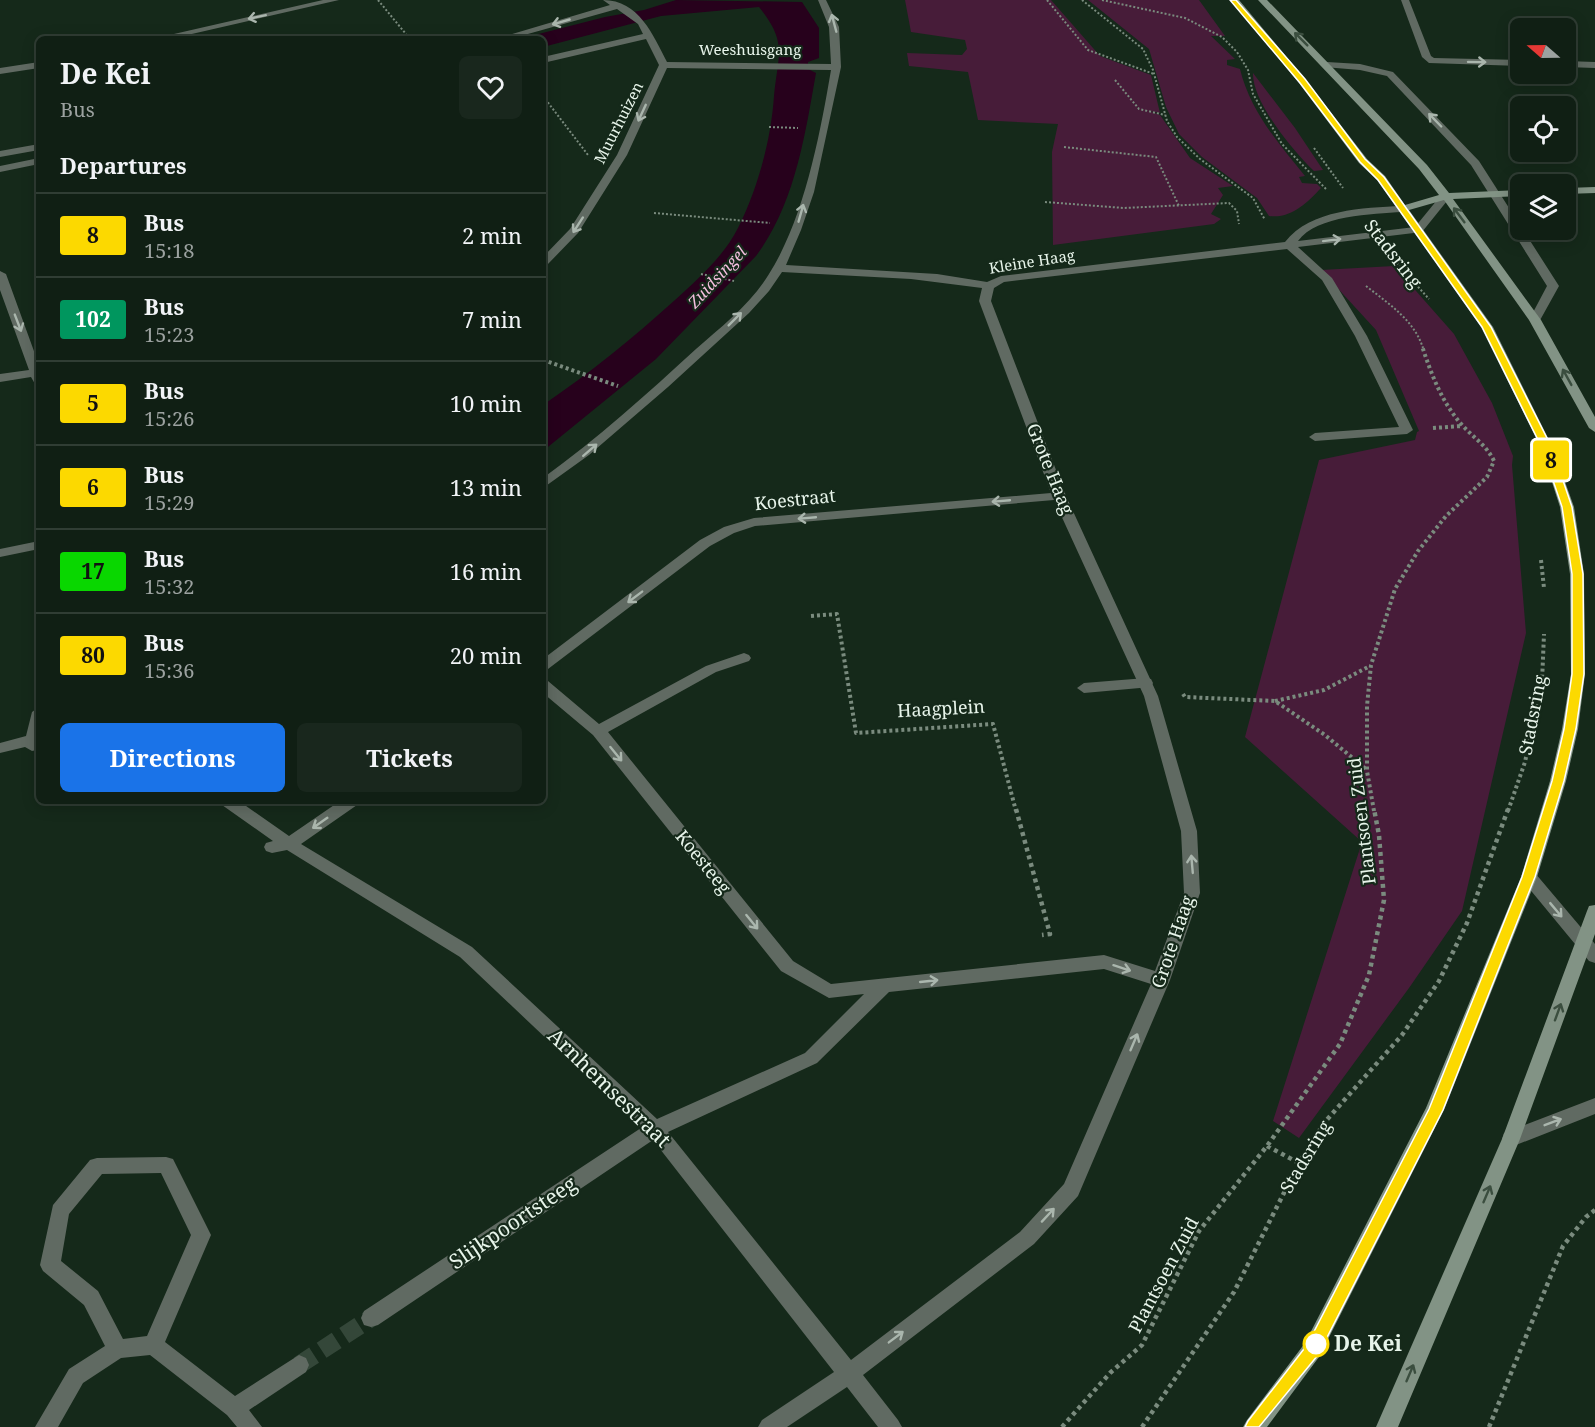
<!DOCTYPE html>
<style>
:root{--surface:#101f14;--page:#19271d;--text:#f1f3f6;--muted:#9ca2a0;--line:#303d34;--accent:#1a73e8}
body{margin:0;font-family:"Noto Serif",serif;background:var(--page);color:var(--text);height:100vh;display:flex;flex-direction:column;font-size:22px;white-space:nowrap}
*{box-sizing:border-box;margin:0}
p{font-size:20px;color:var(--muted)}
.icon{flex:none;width:33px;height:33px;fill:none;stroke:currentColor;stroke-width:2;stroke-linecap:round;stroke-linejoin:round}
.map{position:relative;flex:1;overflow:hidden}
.drawer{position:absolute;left:36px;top:36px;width:510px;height:768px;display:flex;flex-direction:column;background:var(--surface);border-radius:9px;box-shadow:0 3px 15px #0003,0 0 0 2px var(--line)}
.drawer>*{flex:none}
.badge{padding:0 12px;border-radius:4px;font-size:21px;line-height:39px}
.needle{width:39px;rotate:290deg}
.tools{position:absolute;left:1510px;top:18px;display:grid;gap:12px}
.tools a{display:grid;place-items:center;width:66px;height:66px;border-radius:9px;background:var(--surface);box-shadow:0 3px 15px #0003,0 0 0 2px var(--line);font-size:30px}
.map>.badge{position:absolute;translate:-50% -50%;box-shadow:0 0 0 3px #fff}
h2{padding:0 24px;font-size:22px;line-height:54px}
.round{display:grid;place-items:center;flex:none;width:63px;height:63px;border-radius:9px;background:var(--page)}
.overview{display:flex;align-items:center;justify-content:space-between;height:102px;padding:0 24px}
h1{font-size:28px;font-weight:700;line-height:45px}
.button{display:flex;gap:12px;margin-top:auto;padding:12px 24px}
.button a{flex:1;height:69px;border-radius:9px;background:var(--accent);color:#fff;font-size:24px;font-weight:700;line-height:69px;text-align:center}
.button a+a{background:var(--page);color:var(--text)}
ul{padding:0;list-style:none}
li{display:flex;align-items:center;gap:18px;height:84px;padding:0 24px;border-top:2px solid var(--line)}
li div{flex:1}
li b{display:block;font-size:22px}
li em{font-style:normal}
li .badge{min-width:66px;font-weight:700;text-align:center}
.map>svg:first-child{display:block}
</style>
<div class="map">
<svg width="1595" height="1427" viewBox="0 0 1595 1427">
<rect width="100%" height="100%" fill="#15291a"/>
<path fill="#471c39" d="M905,0H1051L1100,56L1151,75L1160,113L1149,111L1160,115L1190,158L1233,186L1218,188L1223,195L1211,214L1221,219L1214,224L1053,245L1052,152L1058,124L978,120L968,72L909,66L907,53L962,55L967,49L965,40L911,32Z
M1088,0H1199L1225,36H1211L1235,59L1227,60V65L1240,69C1250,111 1279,144 1305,176L1299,177L1302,183L1317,184L1321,188C1307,203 1291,219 1269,216L1257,198L1202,157L1179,134L1166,107L1149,49Z
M1253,73L1295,128L1323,170L1314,171C1294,152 1252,102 1253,73Z
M1394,266L1454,334L1492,403L1513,456L1512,465L1526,633L1462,911L1409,988L1299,1138L1273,1121L1362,842L1245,737L1319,460L1415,440L1417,432L1419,431L1376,330L1321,270Z"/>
<path fill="#27011c" d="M676,0L802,2L819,28V58L808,62V69L816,73C805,135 795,204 756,256L656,359L543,451V405C590,373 633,338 675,300C698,279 724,256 738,228C758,188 771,140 774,96C778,54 788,43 759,7L661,16L543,47V39H519L605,17L644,10Z"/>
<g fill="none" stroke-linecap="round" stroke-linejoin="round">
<path stroke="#344739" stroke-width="18" stroke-dasharray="18 9" stroke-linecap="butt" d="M299,1365L371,1318"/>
<path stroke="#7a8b7e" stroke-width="2" stroke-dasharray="2 2" stroke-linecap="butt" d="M378,0L410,39
M1047,0L1088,50L1154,74
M1082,0L1143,49L1153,70L1167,121L1177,137L1200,159L1253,198L1265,220
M1102,0L1185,18L1222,37L1237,52L1248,70L1253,94L1282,144L1326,189
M1115,80L1139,109L1165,115
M543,96L588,155
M769,127L798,128
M1064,147L1156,157L1179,206
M1314,148L1343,188
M1045,202L1124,208L1229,203L1237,211L1239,224
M654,213L770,223
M1394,260L1429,299
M701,274L734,281
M1366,286C1389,304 1414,320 1423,348"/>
<path stroke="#7a8b7e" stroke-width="4" stroke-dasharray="3 3" stroke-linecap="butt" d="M543,360L618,386
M1433,428L1462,426
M1541,560L1544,588
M811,616L837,614L856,733L993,724L1016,811
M1183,694L1185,697L1275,701L1325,735L1367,770
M1275,701L1324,690L1370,666
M1374,811L1367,771V706L1371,665L1395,589L1418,551L1446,516L1487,477L1494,461C1487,446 1474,438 1463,426C1442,403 1432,376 1422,346
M1508,811L1525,762L1542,682L1544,634"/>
<path stroke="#7a8b7e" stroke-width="4.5" stroke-dasharray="4 4" stroke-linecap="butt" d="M1016,809L1050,934L1042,935
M1267,1146L1299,1163
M1062,1427L1110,1373L1142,1345L1199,1231L1267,1146L1340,1044L1369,975L1384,900L1379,835L1374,809
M1142,1427L1234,1292L1299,1163L1324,1123L1402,1035L1439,981L1467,923L1508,809
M1489,1427L1563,1246L1586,1217L1595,1210"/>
<path fill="#606a62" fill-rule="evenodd" d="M1146,678L1151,679L1153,683L1151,687L1084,693L1077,688L1084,683Z"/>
<path fill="#606a62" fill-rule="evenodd" d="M323,0H339L170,39H152Z
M603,0C639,0 653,35 667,62L831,64L829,27L818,0H826L839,27L841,67L814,192L801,230L786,265L937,274L987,282L1001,276L1285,242C1311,209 1363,208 1402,206L1407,209L1402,212C1373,214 1317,215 1298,241L1415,227L1442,194L1446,193L1451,196L1422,232L1298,247L1332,278L1367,336L1413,430L1407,434L1315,441L1309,437L1315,433L1399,427L1355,336L1322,280L1287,249L1004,282L994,288L991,301L1066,496L1158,696L1197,831L1200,893L1170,980L1078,1196L1034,1244L863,1375L898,1420L902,1427H878L847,1387L787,1427H758L762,1420L834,1372L653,1140L378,1325L371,1327L364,1325L361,1318L364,1311L641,1128L460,957L287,850L272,853L266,851L264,847L266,843L273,841L222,805L220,801H239L289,836L340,801H359L357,805L301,844L472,947L657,1119L805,1053L864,994L829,998L781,971L593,735L543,693V680L548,681L599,724L706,666L744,653L749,655L751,658L749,661L716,672L608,732L793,961L831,984L1104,955L1155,971L1184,893L1181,831L1144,696L1054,500L755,526L734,533L710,546L548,669L543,671V659L700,540L724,527L754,518L1051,493L979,301L982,288L911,279L782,272L769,291L749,313L668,387L589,455L543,488V478C597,439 647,394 696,349C722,326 751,304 769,274C804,219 820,135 831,70L667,68L627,155L578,233L547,265L543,266V257L570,229L617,155L659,65L646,39L543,63V57L643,34L638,24L617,9L510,39H495L610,5ZM1104,969L1151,984L1064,1184L1020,1232L851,1360L668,1132L817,1063L889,992Z
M1401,0H1409L1431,56L1434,58L1521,60V66L1429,63L1422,57Z
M1566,61L1595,62V68L1566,67Z
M39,62V68L0,74V68Z
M1327,62L1360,64L1393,72L1479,161L1559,286L1539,322L1535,323L1529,320L1547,286L1471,165L1387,76L1360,70L1324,67V63Z
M39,144V150L0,157V151Z
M39,158V164L0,172V166Z
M0,271L6,274L39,365V385L35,384L31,377L0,382V374L29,370L0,290Z
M39,541V549L0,557V549Z
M39,707L37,750L32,751L25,747L0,753V743L26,736L32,712Z
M1529,871L1535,873L1595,944V963L1589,961L1523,881L1521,877L1523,873Z
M1595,1098V1114L1511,1147L1504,1145L1502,1139L1504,1133Z
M166,1157L173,1159L211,1235L165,1342L235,1396L299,1355L306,1358L309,1365L306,1372L249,1410L262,1427H237L227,1415L150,1355L121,1358L83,1383L58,1427H35L69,1369L105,1346L84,1305L43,1271L40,1265L53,1205L90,1160L97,1158ZM161,1173L191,1235L147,1336L123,1339L98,1291L61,1261L69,1214L102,1174Z"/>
<path fill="#829385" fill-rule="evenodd" d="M1230,0H1239L1305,79L1367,159L1385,176L1405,205L1439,195L1419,169L1258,0H1267L1427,165L1449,193L1521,190V196L1453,199L1541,320L1595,417V432L1589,428L1529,320L1444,200L1409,210L1493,327L1553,448L1574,507L1584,574L1585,674L1578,729L1566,781L1537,877L1444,1110L1319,1357L1267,1427H1243L1247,1420L1305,1343L1426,1108L1521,877L1550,781L1562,729L1571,674L1570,574L1560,507L1541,448L1481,327L1377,180L1359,163L1299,83Z
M1595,187V193L1566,194V188Z
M1595,905V934L1520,1139L1398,1427H1376L1502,1139L1587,911L1589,906Z"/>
</g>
<defs><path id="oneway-shaft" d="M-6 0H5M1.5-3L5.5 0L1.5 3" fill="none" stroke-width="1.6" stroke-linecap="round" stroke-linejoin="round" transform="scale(1.5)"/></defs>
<g stroke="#aab6ad">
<use href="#oneway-shaft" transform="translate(257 17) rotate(168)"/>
<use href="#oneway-shaft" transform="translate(561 22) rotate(164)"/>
<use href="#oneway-shaft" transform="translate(834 23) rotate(-105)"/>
<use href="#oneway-shaft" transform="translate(1477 62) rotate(1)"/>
<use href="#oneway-shaft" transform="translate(642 113) rotate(115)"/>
<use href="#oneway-shaft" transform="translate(1435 120) rotate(-134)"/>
<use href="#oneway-shaft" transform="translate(801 213) rotate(-74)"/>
<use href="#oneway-shaft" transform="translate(578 225) rotate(123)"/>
<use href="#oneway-shaft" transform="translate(1332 240) rotate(-7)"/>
<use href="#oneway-shaft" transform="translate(735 319) rotate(-45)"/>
<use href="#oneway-shaft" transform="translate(18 323) rotate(69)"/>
<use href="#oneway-shaft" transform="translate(590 450) rotate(-41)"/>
<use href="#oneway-shaft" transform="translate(1001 501) rotate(175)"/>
<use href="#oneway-shaft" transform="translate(807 518) rotate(175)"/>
<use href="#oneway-shaft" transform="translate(635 597) rotate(143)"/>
<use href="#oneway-shaft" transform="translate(616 754) rotate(51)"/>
<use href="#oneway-shaft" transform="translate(320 823) rotate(145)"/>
<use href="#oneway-shaft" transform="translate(1192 864) rotate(-95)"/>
<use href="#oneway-shaft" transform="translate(1556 910) rotate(50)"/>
<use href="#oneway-shaft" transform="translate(752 922) rotate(51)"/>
<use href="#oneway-shaft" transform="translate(1122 968) rotate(18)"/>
<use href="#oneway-shaft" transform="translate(929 981) rotate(-6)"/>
<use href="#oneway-shaft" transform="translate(1134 1042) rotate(-67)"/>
<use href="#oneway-shaft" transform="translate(1553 1122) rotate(-21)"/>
<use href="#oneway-shaft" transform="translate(1048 1215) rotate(-47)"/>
<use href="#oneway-shaft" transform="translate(896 1337) rotate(-37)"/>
</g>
<g stroke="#3b4e3f">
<use href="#oneway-shaft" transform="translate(1301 39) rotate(-135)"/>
<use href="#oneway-shaft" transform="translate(1459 215) rotate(-127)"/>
<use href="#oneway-shaft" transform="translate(1567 377) rotate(-119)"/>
<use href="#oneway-shaft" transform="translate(1558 1012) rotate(-70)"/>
<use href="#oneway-shaft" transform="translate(1487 1194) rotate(-67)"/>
<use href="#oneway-shaft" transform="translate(1410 1373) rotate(-67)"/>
</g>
<path fill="#fcd900" stroke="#fff" stroke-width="1.5" d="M1230,0H1236L1305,79L1365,159L1384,177L1491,327L1552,448L1572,507L1583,574L1584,674L1576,729L1564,781L1535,877L1443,1110L1318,1355L1259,1427H1245L1248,1421L1307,1345L1429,1109L1522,877L1552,781L1564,729L1572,674V574L1562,507L1542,448L1482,327L1378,180L1360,162L1300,83Z"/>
<circle fill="#fff" stroke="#fcd900" stroke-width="3" cx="1316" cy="1344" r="12"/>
<g text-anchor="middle" stroke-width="4.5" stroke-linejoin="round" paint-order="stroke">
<g font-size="15" fill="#e7f4ea" stroke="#15291a">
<text x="750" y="55">Weeshuisgang</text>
<text transform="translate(619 123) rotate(-63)" y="5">Muurhuizen</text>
<text transform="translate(1032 262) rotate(-9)" y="5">Kleine Haag</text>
</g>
<g font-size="16" font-style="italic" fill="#f5bfdf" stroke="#15291a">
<text transform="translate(717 277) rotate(-47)" y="6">Zuidsingel</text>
</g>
<g font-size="18" fill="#e7f4ea" stroke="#15291a">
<text transform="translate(1393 254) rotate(52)" y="6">Stadsring</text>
<text transform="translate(1050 469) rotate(68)" y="6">Grote Haag</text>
<text transform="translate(795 500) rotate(-6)" y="6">Koestraat</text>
<text transform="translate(941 709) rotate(-3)" y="6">Haagplein</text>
<text transform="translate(1533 715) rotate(-79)" y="6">Stadsring</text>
<text transform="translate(1362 821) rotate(-97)" y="6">Plantsoen Zuid</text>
<text transform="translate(703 862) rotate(51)" y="6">Koesteeg</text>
<text transform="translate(1173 942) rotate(-71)" y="6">Grote Haag</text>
<text transform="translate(1306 1157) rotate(-59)" y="6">Stadsring</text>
<text transform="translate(1164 1275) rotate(-62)" y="6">Plantsoen Zuid</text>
</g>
<g font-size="21" fill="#e7f4ea" stroke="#15291a">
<text transform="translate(609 1088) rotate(44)" y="7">Arnhemsestraat</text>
<text transform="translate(513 1223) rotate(-34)" y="7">Slijkpoortsteeg</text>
</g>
<g font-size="21" font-weight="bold" fill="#e7f4ea" stroke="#15291a" text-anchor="start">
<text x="1334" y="1351">De Kei</text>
</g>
</g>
</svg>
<div class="tools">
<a><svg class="needle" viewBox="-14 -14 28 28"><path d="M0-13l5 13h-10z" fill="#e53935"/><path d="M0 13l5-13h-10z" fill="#9ca2a0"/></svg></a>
<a><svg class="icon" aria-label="locate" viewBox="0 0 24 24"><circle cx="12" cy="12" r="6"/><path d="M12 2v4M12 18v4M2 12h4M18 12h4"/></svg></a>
<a><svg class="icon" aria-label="layers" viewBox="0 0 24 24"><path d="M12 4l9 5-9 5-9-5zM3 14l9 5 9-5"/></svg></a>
</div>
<b class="badge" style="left:1551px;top:460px;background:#fcd900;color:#111">8</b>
<section class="drawer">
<div class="overview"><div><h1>De Kei</h1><p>Bus</p></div><a class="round"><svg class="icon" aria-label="heart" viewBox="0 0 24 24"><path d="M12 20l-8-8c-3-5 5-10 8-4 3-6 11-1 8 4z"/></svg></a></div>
<h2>Departures</h2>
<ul>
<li><span class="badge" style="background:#fcd900;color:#111">8</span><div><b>Bus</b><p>15:18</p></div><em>2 min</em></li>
<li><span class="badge" style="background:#00965e;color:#fff">102</span><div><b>Bus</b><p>15:23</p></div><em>7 min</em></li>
<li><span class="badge" style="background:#fcd900;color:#111">5</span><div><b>Bus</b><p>15:26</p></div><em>10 min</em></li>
<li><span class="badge" style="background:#fcd900;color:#111">6</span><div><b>Bus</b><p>15:29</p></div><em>13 min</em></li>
<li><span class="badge" style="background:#09d700;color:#111">17</span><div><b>Bus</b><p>15:32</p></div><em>16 min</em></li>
<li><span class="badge" style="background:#fcd900;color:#111">80</span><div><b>Bus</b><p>15:36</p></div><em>20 min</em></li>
</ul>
<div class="button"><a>Directions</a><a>Tickets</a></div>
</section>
</div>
